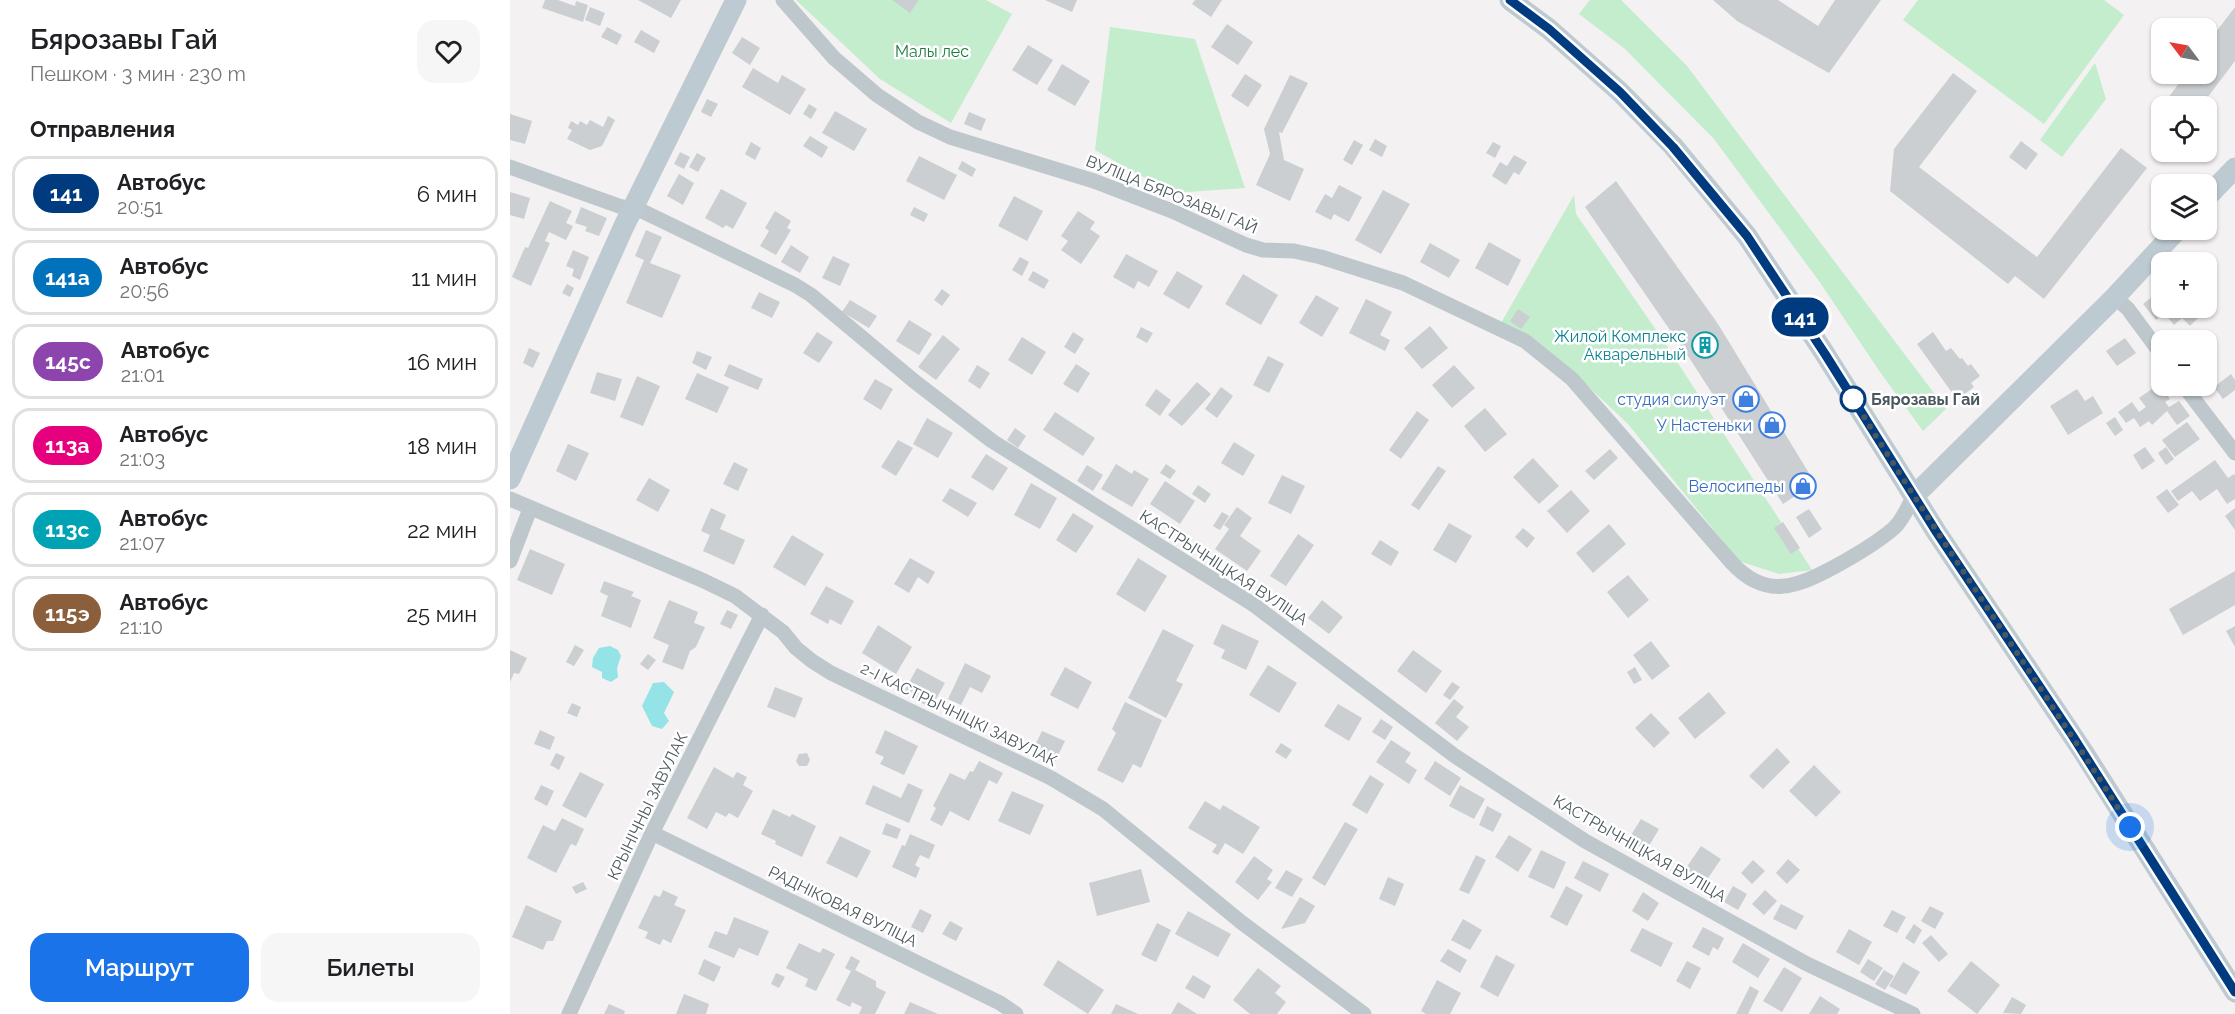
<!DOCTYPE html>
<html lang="ru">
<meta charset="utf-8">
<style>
:root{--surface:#fff;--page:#f6f6f6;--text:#202124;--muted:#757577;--line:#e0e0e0;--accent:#1a73e8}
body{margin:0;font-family:Raleway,sans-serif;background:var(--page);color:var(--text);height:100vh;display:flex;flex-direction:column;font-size:22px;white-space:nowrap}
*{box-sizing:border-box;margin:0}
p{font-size:20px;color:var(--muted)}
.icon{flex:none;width:33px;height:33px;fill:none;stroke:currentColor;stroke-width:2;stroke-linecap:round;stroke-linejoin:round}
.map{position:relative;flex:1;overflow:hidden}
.details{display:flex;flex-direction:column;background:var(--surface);width:510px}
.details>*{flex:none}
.badge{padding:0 12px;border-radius:20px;font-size:21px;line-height:39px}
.needle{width:39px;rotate:302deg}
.buttons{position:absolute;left:1641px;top:18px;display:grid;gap:12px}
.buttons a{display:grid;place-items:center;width:66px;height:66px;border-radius:12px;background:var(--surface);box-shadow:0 2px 4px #0004;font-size:30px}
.you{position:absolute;width:30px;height:30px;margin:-15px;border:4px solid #fff;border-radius:50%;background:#1a73e8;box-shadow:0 0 0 9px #1a73e833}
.map>.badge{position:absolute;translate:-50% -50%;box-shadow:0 0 0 3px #fff}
h2{padding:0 30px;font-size:22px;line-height:54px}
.round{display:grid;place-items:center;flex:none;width:63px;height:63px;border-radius:18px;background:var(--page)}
.summary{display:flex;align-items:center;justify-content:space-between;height:102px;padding:0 30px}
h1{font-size:28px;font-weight:600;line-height:45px}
.button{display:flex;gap:12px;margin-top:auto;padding:12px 30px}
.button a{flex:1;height:69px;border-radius:18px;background:var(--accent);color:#fff;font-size:24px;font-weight:600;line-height:69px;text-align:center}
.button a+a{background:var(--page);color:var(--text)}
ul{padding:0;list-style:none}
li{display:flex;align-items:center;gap:18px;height:75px;margin:0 12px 9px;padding:0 18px;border:3px solid var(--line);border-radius:18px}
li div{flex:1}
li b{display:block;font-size:22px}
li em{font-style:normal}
li .badge{min-width:66px;font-weight:700;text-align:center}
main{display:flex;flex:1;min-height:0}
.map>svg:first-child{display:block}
</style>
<main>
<section class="details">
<div class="summary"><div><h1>Бярозавы Гай</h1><p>Пешком · 3 мин · 230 m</p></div><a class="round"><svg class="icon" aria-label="heart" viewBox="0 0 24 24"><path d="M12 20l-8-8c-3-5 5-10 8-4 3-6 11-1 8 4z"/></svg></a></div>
<h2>Отправления</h2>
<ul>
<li><span class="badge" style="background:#003b80;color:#fff">141</span><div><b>Автобус</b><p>20:51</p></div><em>6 мин</em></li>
<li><span class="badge" style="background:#0072bc;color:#fff">141а</span><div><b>Автобус</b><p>20:56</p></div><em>11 мин</em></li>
<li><span class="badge" style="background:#8e44ad;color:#fff">145с</span><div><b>Автобус</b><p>21:01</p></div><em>16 мин</em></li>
<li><span class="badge" style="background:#e6007e;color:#fff">113а</span><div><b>Автобус</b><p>21:03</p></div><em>18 мин</em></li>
<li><span class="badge" style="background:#00a3b4;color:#fff">113с</span><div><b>Автобус</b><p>21:07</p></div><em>22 мин</em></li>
<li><span class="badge" style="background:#8b5e3c;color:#fff">115э</span><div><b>Автобус</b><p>21:10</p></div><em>25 мин</em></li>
</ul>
<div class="button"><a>Маршрут</a><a>Билеты</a></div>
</section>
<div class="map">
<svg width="1725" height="1014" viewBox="0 0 1725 1014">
<rect width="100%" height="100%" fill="#f3f1f1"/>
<path fill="#c3edcc" d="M286,0H476L502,14L441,123L370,79Z
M1080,0H1111L1177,66L1436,409L1413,431L1370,372L1309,281L1204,139L1115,49L1069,14Z
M1408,0H1594L1614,15L1534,124L1393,20Z
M600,27L685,39L735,188L662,193L585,150Z
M1585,63L1596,99L1552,157L1530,140Z
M1064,195L1066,214L1153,340L1302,570L1269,574L1229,561L1118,424L1058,367L991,323Z"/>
<path fill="#93e3e7" d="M100,646L108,650L111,656L107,668L108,677L101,682L92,678V672L82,667L83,658L89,648Z
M154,682L164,692L154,713L159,721L152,729L142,726L132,706L143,683Z"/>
<path fill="#cbcfd2" d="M35,0H48L65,6L66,1L78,5L73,22L32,8Z
M128,0H171L161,18Z
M382,0H409L400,13Z
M535,0H567L562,12Z
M685,0H712L701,17L682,4Z
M1203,0H1268L1308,26L1325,0H1371L1319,73L1227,21Z
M80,7L95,13L90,26L75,20Z
M1725,7V61L1691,106H1661L1655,102L1676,74H1696V45Z
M717,24L743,42L728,65L701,47Z
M97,27L112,35L107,45L91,37Z
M131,30L150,41L144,53L124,42Z
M232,37L250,48L240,65L222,53Z
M518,45L543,60L527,85L502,70Z
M552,64L580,81L565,106L537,90Z
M243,68L268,83L272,75L296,89L280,115L232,87Z
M1443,73L1467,91L1409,167L1527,257L1611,148L1637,168L1534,299L1505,276L1498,284L1380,191L1384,149Z
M735,74L752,85L738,107L721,96Z
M780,75L798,83L772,133L769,132L774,160L794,169L780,201L746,185L760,154L754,129Z
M197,99L208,104L201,117L191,112Z
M299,104L307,109L301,119L293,114Z
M325,111L357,129L344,151L312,133Z
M459,112L476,119L471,131L454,124Z
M0,114L22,121L15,144L0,140Z
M98,116L105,120L92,146L80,150L57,139L62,130L58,128L61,121L68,125L70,121L77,125L80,120L93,127Z
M300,136L318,147L312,158L293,146Z
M865,139L877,146L872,157L859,150Z
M844,140L853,145L842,165L833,160Z
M1511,141L1528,154L1516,170L1499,157Z
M241,142L251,148L245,160L235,154Z
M983,142L991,146L985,158L976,153Z
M170,152L180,157L174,169L164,164Z
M187,153L196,158L188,172L179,167Z
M1004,155L1017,162L1009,175L1004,172L996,185L982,176L990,162L997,166Z
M409,156L447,175L434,200L396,181Z
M452,161L466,169L462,177L448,169Z
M169,174L184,183L173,205L157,196Z
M1106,181L1208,324L1305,483L1273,504L1180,359L1075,207Z
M829,185L852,197L839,222L824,214L821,220L805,212L815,194L822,198Z
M211,189L237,203L223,229L216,225L213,228L195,218Z
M873,190L900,204L871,254L845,240Z
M0,192L20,198L14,219L0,215Z
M504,196L533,211L517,241L488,226Z
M40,201L62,211L56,223L63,226L56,240L39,232L35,241L40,243L21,286L2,277L15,247L18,248Z
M71,207L97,218L89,236L75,231L77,227L65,223Z
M404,207L418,214L414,222L400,215Z
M265,211L281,221L277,228L281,230L266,255L250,246L259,231L255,228Z
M568,211L585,222L580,229L590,236L571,264L551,250L558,241L551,236Z
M136,230L152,237L140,263L171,275L152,318L116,303L134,260L125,256Z
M979,242L1011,260L998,286L965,268Z
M920,243L950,260L939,278L910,262Z
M281,245L299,257L290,273L271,262Z
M63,250L79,257L70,280L62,276L64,269L56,266Z
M616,254L648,271L639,287L628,281L624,289L603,277Z
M323,256L340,264L330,286L312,278Z
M510,257L519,262L512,276L502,270Z
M523,271L539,280L534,289L518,280Z
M667,271L693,286L679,309L653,294Z
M733,274L768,295L751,325L715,304Z
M57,284L64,288L60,297L52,293Z
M432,289L440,295L432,306L424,300Z
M1652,289V308H1662L1646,320L1633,304Z
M249,292L270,302L262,318L241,308Z
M806,295L829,308L812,337L789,323Z
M856,299L882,312L870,335L880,340L875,351L839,333Z
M340,300L367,316L359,328L332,312Z
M1670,308H1689L1694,312L1680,326L1672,318L1664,325L1658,318Z
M1008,309L1020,317L1011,329L1000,321Z
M399,320L422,334L409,355L386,341Z
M920,326L938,348L912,369L894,348Z
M631,327L643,333L637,343L626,337Z
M307,332L323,342L309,363L293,353Z
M563,332L574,339L565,354L554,347Z
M1423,332L1436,351L1441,348L1450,359L1452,358L1458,366L1461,364L1470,376L1461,383L1464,387L1452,396L1449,390L1443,394L1407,344Z
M433,335L450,349L426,380L408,367Z
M512,337L536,352L522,375L498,360Z
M1615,338L1626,353L1607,366L1596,351Z
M19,348L30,353L23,368L13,363Z
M187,351L202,357L196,370L182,363Z
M758,356L774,364L759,393L743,385Z
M219,364L253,379L248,390L214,376Z
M566,364L580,373L568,393L553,384Z
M467,365L480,373L470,389L458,381Z
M944,365L965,388L942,408L922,385Z
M87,372L112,379L105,401L80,393Z
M187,373L219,387L207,413L175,399Z
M1721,374L1725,380V390L1713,399L1704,387Z
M127,376L150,386L133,426L110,417Z
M365,379L383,389L371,410L353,399Z
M687,382L701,394L672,426L658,415Z
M1649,384L1660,399L1655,402L1659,407L1669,401L1680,416L1667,425L1657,411L1642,425L1639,421L1630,427L1624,418L1616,423L1608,412L1622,402L1629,412L1636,407L1629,398Z
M711,387L723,396L707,418L695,409Z
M646,389L661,400L650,416L635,405Z
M1567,389L1575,401L1583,396L1593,413L1558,435L1540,406Z
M975,408L997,434L975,452L954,426Z
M907,411L919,420L891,459L879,450Z
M545,412L585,438L573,456L533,430Z
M1605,417L1613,430L1605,436L1596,423Z
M417,418L443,433L428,458L403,444Z
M1677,422L1690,439L1665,457L1652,440Z
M505,428L516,436L508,448L497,440Z
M388,440L403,448L386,476L371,467Z
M724,442L745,455L733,476L711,463Z
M58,444L79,453L66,481L46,471Z
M1635,447L1645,461L1632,470L1623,455Z
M1656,447L1664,459L1656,465L1648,453Z
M1100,449L1108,458L1084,480L1075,471Z
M476,454L498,468L483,491L461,477Z
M1023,458L1049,486L1029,504L1003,477Z
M1705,460L1718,478L1724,474L1725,476V499L1717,504L1707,489L1690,501L1682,491L1668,501L1661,491Z
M224,462L238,469L228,491L213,484Z
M606,464L622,474L624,470L639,479L622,507L591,489Z
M656,464L666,471L660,479L650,473Z
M577,465L593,475L583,491L567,481Z
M928,466L936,471L909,510L901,505Z
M772,475L795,486L781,514L758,503Z
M139,478L160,490L148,512L126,500Z
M655,481L685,501L670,524L640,504Z
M521,483L547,498L530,529L504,515Z
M688,485L701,494L695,503L682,494Z
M440,488L467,503L458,517L432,501Z
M1657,489L1669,505L1658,513L1646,497Z
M1061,490L1080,511L1057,533L1037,511Z
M727,507L742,518L730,536L751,551L737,571L705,549L719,529L714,525Z
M201,508L216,515L210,529L235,540L224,565L193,551L200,535L191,531Z
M1725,508V530L1715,516Z
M1299,509L1312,529L1299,538L1286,517Z
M712,512L719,516L710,530L703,526Z
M563,513L584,526L566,553L546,540Z
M1273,522L1290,548L1281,554L1264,528Z
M939,523L962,536L946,563L923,550Z
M1099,524L1116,544L1083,573L1066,553Z
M1013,528L1025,538L1017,548L1005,537Z
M788,534L804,545L776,586L760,576Z
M282,535L314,554L295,586L263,567Z
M870,540L889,552L881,566L861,554Z
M20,549L55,564L42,595L7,580Z
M400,558L425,572L418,584L408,577L399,593L384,584Z
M628,558L657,576L635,612L606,594Z
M1725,571V605L1673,635L1659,609Z
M1118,575L1139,600L1118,618L1097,592Z
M94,581L124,592L121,596L131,600L121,628L91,616L98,596L90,592Z
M316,586L344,601L331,625L320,619L318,624L300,614Z
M159,600L188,612L184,623L195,627L186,647L180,651L173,670L152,662L159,645L143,638Z
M812,600L833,617L819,634L798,618Z
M217,610L228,615L221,629L210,624Z
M712,624L749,641L736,670L711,658L715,650L703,644Z
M368,625L402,647L386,674L352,653Z
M1725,626V647L1716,631Z
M653,629L684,645L666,681L673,684L656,718L618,698Z
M1141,641L1160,666L1142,680L1123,655Z
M65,645L74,650L64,666L56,662Z
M0,650L17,658L9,674L4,673L0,682Z
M903,650L932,671L916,693L887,671Z
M138,654L146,660L138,670L130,664Z
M455,663L481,676L472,693L460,687L451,705L438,699Z
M758,665L787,683L769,713L739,695Z
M555,667L582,682L568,709L540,695Z
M1125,667L1132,680L1124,684L1117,672Z
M407,668L435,683L421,708L393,693Z
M942,682L950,687L940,700L933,695Z
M265,687L293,698L285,718L257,707Z
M1199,692L1216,713L1185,739L1168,718Z
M944,699L954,707L946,717L959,727L947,741L925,723Z
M615,702L652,720L631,768L623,764L613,783L587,770L606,733L602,729Z
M62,703L71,707L67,717L57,713Z
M828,704L852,718L839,741L814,726Z
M1141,713L1160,733L1144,748L1125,728Z
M871,719L883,727L875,740L862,732Z
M30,730L45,737L40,750L24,744Z
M375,730L408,746L394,775L370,764L374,757L365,753Z
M532,731L555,741L545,762L522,752Z
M881,740L901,753L895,762L907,770L899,784L866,762Z
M771,743L782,750L776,759L765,752Z
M1267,748L1280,762L1253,789L1239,776Z
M46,753L55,757L49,770L40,765Z
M297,753L300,760L297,766H289L286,761L289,754Z
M469,761L493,773L487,784L479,780L459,821L440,811L432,826L420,820L426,808L423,806L440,773L455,780L460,771L463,772Z
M925,761L951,778L940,796L914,779Z
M1304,765L1331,792L1306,817L1279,791Z
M204,767L223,778L227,772L237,777L233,785L243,791L228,818L219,813L216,817L206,812L197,829L177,818Z
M70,772L94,784L76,818L52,806Z
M860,775L874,784L857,814L842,805Z
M398,783L413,790L399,823L355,804L363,785L391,798Z
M31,785L44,791L37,806L24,799Z
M950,785L975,799L964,819L939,806Z
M502,791L534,805L520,835L488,821Z
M695,801L710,810L713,805L750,827L733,854L715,843L708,855L702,852L707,845L678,828Z
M977,806L992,814L983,832L969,825Z
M263,809L280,817L282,814L306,826L292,857L265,844L266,841L251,834Z
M52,818L74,829L66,846L61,844L46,873L17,858L33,825L45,831Z
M1131,819L1149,829L1136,851L1118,840Z
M835,822L848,829L815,886L802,878Z
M376,823L391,829L387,839L372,834Z
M400,834L425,845L419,859L410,855L405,865L410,868L406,878L382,867L392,845L395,846Z
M999,835L1022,849L1008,872L985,857Z
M330,836L361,851L347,878L316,863Z
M1191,846L1211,859L1194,884L1174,871Z
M1031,850L1056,862L1044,889L1018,877Z
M966,855L976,860L959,894L949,890Z
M744,856L763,870L757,879L762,882L748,900L725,882Z
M1278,859L1290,870L1277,884L1266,873Z
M1243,860L1255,871L1242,884L1231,873Z
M1073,861L1099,874L1090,892L1064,878Z
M631,869L640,902L587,916L579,883Z
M776,870L793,879L782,897L765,888Z
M878,877L894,884L885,906L869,899Z
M73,882L77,889L66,894L62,887Z
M1056,886L1073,895L1057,926L1040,917Z
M1223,886L1237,894L1228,910L1214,902Z
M153,890L168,897L164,905L176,910L161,943L153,939L150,945L135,938L138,932L128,928L144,895L150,897Z
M1255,890L1267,901L1254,915L1242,904Z
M1133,892L1149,903L1138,921L1122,911Z
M790,897L805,906L795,923L771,929Z
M1271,904L1294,916L1286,930L1263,919Z
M16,905L52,921L43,941H37L33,950L2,937Z
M1420,906L1434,913L1425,929L1411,921Z
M410,909L422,915L413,933L401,927Z
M1382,910L1396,917L1387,933L1373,926Z
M678,911L721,934L708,957L665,934Z
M224,917L259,931L248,956L229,948L224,958L198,947L205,931L217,935Z
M953,919L972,930L960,950L941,940Z
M440,921L453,928L446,941L432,934Z
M647,923L661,930L646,962L631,955Z
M1404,924L1412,930L1404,944L1395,938Z
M1193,927L1214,938L1208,950L1203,947L1199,956L1182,947Z
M1132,928L1163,943L1151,967L1120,951Z
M1339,929L1362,942L1349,965L1326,952Z
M1421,935L1438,954L1429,962L1412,943Z
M289,943L310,953L313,948L325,954L306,991L295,986L298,979L276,968Z
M1233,943L1260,959L1248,978L1222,962Z
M938,949L957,960L950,973L930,961Z
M986,955L1005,965L988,997L970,987Z
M341,956L350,961L345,970L366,981V987L376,992L365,1014H349L352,1007L342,1002L340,1007L326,1000L341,971L335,968Z
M194,959L211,967L204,982L188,974Z
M1358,959L1373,968L1364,981L1350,972Z
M548,960L594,990L578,1014L533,985Z
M1177,961L1191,968L1180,989L1166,981Z
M1461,961L1490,985L1467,1014L1437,991Z
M1393,962L1410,972L1396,995L1379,986Z
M1274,967L1292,978L1272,1012L1253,1001Z
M748,968L771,986L765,993L776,1002L767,1014H740L723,1000Z
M1374,970L1384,976L1375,990L1365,984Z
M266,973L275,977L269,988L261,984Z
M683,975L701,986L694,999L675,988Z
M927,980L951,993L940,1014H916L911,1011Z
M1240,986L1249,991L1238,1014H1226Z
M174,994L199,1004L196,1014H166Z
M1310,996L1330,1009L1327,1014H1299Z
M1502,997L1516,1005L1511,1014L1493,1013Z
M400,1002L428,1014H394Z
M668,1002L687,1014H661Z
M99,1004L115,1011L114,1014H94Z
M606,1004L628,1014H601Z"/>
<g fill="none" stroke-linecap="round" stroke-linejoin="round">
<path stroke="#bdc7cc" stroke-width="15" d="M273,0L324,58L367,95L408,122L440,137L584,181L662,211L736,245L753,250L784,251L811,257L893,283L1015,341L1062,379L1222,563C1256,600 1287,587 1326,566C1346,555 1367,543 1384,528C1393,520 1398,506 1404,496
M0,167L109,206L134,212L285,285L301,295L404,381L482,441L744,605L945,756L1075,841L1297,964L1403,1014
M1605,297L1618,309L1652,355
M1674,386L1725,453
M0,499L192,580L225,596L273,632L286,648L302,661L321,673L541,778L593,809L731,922L854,1014
M0,561L20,509
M142,833L490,1003L506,1014
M59,1014L142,833L252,615"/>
<path stroke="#becad1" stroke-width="21" d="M1000,0L1039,29L1110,92L1163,146L1237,236L1315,354L1427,533L1574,753L1725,992
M1696,198L1725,168
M0,479L114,226L226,0
M1404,496L1605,297L1667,230"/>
</g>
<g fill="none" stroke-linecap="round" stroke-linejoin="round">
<g stroke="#fff" stroke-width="14">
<path id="line" d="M1000,0L1039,29L1110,92L1163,147L1237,236L1315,354L1427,533L1562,735L1725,992"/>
</g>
<use href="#line" stroke="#003b80" stroke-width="9"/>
<path stroke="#4a575d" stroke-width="6" stroke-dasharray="0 10.8" d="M1343,399C1430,541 1530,684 1620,827"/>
</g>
<defs>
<g id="building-ring" transform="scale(1.35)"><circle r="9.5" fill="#fff" stroke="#0f9aa8" stroke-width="1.5"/><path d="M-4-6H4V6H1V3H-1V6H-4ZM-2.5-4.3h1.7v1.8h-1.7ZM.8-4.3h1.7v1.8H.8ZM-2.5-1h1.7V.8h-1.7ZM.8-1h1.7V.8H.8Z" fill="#0f9aa8"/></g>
<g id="shop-ring" transform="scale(1.35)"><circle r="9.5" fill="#fff" stroke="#3f7fe0" stroke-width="1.5"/><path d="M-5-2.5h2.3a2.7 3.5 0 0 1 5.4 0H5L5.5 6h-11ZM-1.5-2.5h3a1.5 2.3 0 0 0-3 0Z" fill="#3f7fe0"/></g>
</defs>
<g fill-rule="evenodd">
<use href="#building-ring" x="1195" y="345"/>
<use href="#shop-ring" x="1236" y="399"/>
<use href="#shop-ring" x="1262" y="425"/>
<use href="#shop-ring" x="1293" y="486"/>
</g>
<circle fill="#fff" stroke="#003b80" stroke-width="3" cx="1343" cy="399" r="12"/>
<g text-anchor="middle" stroke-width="5" stroke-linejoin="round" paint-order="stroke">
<g font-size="16" fill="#1d7b3d" stroke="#fff">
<text x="422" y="57">Малы лес</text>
</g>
<g font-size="16" fill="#4a575d" stroke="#fff">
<text transform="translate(662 194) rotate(22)" y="6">ВУЛІЦА БЯРОЗАВЫ ГАЙ</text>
<text transform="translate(714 567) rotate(33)" y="6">КАСТРЫЧНІЦКАЯ ВУЛІЦА</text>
<text transform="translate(449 714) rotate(26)" y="6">2-І КАСТРЫЧНІЦКІ ЗАВУЛАК</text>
<text transform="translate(137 806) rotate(-64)" y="6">КРЫНІЧНЫ ЗАВУЛАК</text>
<text transform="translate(1130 848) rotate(30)" y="6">КАСТРЫЧНІЦКАЯ ВУЛІЦА</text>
<text transform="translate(333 906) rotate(26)" y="6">РАДНІКОВАЯ ВУЛІЦА</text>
</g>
<g font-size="16" fill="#0d838f" stroke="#fff" text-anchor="end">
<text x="1176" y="342">Жилой Комплекс<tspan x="1176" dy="18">Акварельный</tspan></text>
</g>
<g font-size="16" fill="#366cbe" stroke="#fff" text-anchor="end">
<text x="1216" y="405">студия силуэт</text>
<text x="1242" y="431">У Настеньки</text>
<text x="1274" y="492">Велосипеды</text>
</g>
<g font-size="16" font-weight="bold" fill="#4a575d" stroke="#fff" text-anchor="start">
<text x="1361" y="405">Бярозавы Гай</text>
</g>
</g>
</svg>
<div class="buttons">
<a><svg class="needle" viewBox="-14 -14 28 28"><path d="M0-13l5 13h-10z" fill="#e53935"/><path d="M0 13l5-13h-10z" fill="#757577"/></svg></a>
<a><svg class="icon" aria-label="locate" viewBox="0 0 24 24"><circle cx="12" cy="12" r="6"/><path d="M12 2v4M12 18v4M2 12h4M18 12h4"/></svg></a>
<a><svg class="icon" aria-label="layers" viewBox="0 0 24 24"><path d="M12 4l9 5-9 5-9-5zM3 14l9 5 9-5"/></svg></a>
<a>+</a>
<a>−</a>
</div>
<div class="you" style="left:1620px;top:827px"></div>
<b class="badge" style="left:1290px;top:317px;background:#003b80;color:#fff">141</b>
</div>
</main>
